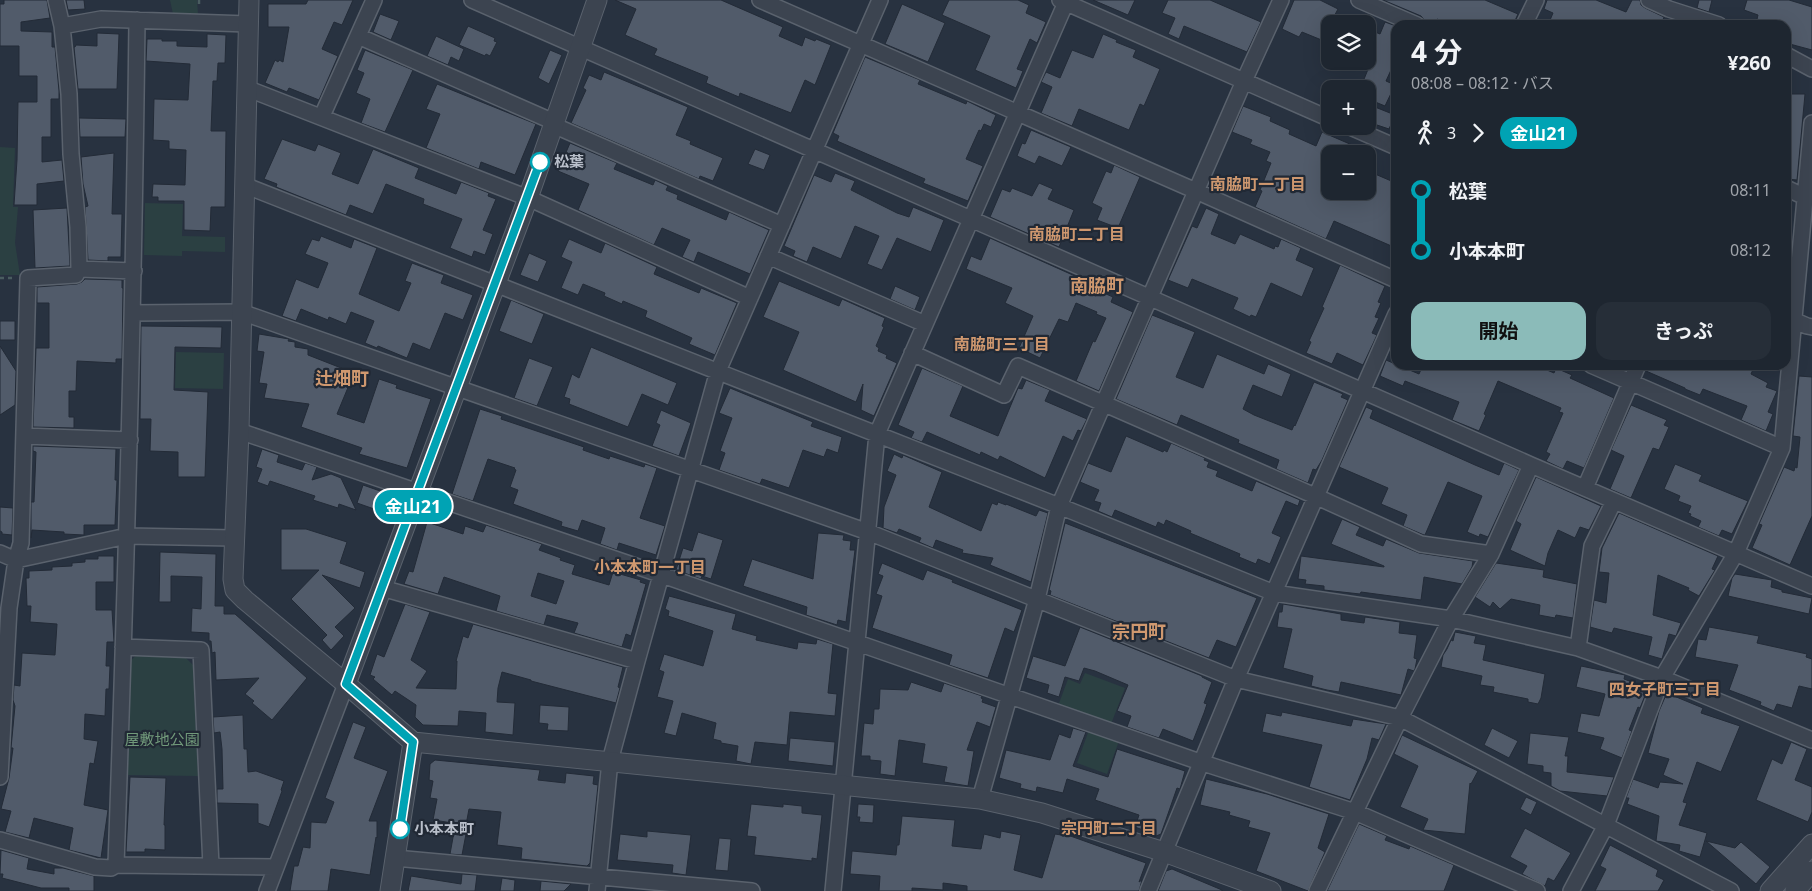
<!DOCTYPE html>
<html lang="ja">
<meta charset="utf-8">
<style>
:root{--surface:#1e2630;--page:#262e38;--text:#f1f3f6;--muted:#a1a5ab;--line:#3c434c;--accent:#8bbbb9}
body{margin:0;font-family:"Noto Sans","Noto Sans JP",sans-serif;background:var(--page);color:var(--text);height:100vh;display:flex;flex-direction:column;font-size:19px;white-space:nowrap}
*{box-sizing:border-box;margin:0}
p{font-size:16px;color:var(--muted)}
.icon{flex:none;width:28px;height:28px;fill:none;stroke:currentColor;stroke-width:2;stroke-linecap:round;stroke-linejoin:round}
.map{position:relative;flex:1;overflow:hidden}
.side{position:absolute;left:1391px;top:20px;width:400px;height:350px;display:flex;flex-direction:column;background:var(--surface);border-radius:15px;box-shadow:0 5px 20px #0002,0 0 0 1px var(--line)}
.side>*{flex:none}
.badge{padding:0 10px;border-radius:16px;font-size:18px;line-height:32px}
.buttons{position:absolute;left:1321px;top:15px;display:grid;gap:10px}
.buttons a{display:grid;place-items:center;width:55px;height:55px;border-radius:10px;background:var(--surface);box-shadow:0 5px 20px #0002,0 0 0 1px var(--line);font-size:25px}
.map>.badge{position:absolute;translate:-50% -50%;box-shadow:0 0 0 2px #fff}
.legs{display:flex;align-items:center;gap:8px;height:55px;padding:0 20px;font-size:16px}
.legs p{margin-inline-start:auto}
.headline{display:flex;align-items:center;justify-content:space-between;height:85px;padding:0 20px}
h1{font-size:28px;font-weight:700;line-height:38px}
.primary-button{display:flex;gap:10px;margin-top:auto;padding:10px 20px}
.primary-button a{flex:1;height:58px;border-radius:15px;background:var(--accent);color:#111;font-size:20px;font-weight:700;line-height:58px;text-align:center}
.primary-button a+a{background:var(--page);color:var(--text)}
ul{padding:0 20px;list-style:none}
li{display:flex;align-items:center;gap:18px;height:60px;font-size:19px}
li i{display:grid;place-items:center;width:8px;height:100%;margin:0 6px;background:currentColor}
li i::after{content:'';width:12px;height:12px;margin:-6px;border:4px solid;border-radius:50%;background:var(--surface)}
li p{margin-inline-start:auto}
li:first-child i{background:linear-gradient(#0000 50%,currentColor 0)}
li:last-child i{background:linear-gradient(currentColor 50%,#0000 0)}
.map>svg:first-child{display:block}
</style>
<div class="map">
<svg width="1812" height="891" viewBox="0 0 1812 891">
<rect width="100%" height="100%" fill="#283240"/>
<path fill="#2b4042" d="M170,0H197L198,14H173Z
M0,147L15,148L13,207H18L15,243L20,275H0Z
M145,203L183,204L182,236L225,237V252L182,251V256L144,255Z
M176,352L224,353L223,389L175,388Z
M138,654L183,655L193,665L198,776L127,775L130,661Z
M1085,673L1125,688L1111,724L1058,706L1068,679L1080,684Z
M1089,730L1119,741L1107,774L1077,763Z"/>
<path fill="#515b6a" stroke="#232b37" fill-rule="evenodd" d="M4,0H47L50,18L21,22V31L52,32V47H55L59,91V99H51V137H42V162L62,160L64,181L37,184V205H14L17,160L18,102H37V76H19V46H0V4H4Z
M66,0H84L85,9L68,10Z
M308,0H353L342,25L334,22L322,49L338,56L319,100L289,88L287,92L265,83L275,60L278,62L279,60L283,62L289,27H268V4H306Z
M615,0H721L783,27L779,36L802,46L805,37L815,41L816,39L831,45L815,85L805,80L791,113L740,93L739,97L706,83L708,77L654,55L657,49L625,35L636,9Z
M949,0H1018L1029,5L1026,13L1046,22L1037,43L1030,39L1017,69L1023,71L1016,88L975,70L990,36L942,15Z
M1093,0H1135L1128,15Z
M1168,0H1210L1261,22L1247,52L1184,26L1179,39L1168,34L1175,18L1162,13Z
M1294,0H1320L1338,9L1330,24V40L1325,38L1324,41L1302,32L1299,37L1282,29Z
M1383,0H1485L1518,14L1513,25H1474L1465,21L1463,25H1452L1437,19L1434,25L1425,21L1421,16Z
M1547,0H1596L1626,12L1632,0H1640L1641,5L1645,8L1664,17L1661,25H1548L1553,13L1544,9Z
M1699,0H1712L1709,12L1697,8Z
M1747,0H1789L1812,7V50L1786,43L1789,31L1786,30V25H1776L1757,19L1758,15L1744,10Z
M902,4L945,23L928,62L885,44Z
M380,14L399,21L391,40L373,32Z
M1385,22L1396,26V59L1386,81L1395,85L1385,106L1368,99V89H1360L1373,57L1368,55V29L1380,34Z
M468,26L495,38L494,41L497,42L490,56L486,54L485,56L459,45Z
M97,33L119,34L117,89H78L74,47H75L76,45L97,46Z
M207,34L226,35L225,63H218L217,81H213L211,131H226L225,207H211L210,231L184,230V201H158V197H152L153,184L185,185L186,150L169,149V141L153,140L154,99L188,100L190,64L146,61L147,39H162V41H177V46L207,47Z
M1103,34L1117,40L1116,42L1136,50L1133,57L1160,69L1144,106L1140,104L1129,130L1079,109L1072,126L1041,113L1052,87L1041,82L1046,72L1060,78L1072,50L1093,58Z
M436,36L464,49L459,61L451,57L448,65L427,56Z
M365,50L413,70L385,132L361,123L370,99L356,93L364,73L357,70Z
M550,50L562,55L549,84L538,78Z
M865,57L920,80L918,84L966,104L967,101L996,115L991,127L984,124L981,131L979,130L966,159L983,166L968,201L923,183L925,179L837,141L839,136L833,133Z
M604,72L688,107L676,135L691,141L690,144L723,158L713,181L700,176L699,179L571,123L586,90L583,88L589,75L601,80Z
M437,84L536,124L515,175L481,162L479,169L426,148L440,114L426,109Z
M1786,94H1805L1797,180L1786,179Z
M1243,106L1271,117L1270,121L1290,130L1289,134L1316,146L1322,132L1373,154H1330V191H1368V171L1396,183V248L1334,221L1326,239L1255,207L1262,191L1260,190L1271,163L1266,161L1270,152L1250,144L1252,140L1232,132Z
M1375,107L1395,115L1389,129L1368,122Z
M79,118L126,119L125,137H80Z
M1031,130L1071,147L1062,166L1039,156L1035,164L1017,156L1022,143L1025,144Z
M282,139L315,151L318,144L341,153L332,174L358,184L373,149L419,168L415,178L456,194L461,182L489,193L488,196L496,199L483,230L493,234L485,255L474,251L472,257L450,248L462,219L423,204L424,199L386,184L373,214L350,205L346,215L276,187L277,184L264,179Z
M570,143L617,163L614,169L653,185L655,180L668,186L666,190L678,195L677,199L726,220L729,212L769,230L750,274L698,252L694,262L682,257L690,240L662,228L654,245L578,210L589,184L558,171Z
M755,149L770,155L764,170L748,164Z
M114,153L112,214H122L121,257H108V261L88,260L85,207L88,206L83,184L81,157Z
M1114,165L1140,177L1118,228L1097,220L1102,208L1092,203L1106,171L1111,173Z
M835,173L855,181L851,190L897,213L909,217L913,207L944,220L931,252L897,238L882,270L867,264L879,236L855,226L841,259L813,247L807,262L793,256L795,251L784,246L814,175L831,182Z
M1039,183L1053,189L1048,199L1074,210L1059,247L990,217L1002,189L1010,192L1012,188L1032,196Z
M67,208L70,266L35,268L33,210Z
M1206,208L1219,214L1211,234L1235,244L1240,234L1274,249L1275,246L1278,247L1281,239L1301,248L1296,260L1314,268L1302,297L1271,283L1256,317L1251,315L1250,317L1233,309L1238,298L1192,279L1188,288L1168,280L1192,226L1197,228Z
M321,236L351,248L354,239L377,248L359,294L399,311L411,283L405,281L412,263L444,275L441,283L473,295L463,320L445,313L430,350L413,343L407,358L378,346L377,348L365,343L374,321L351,312L346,324L329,317L328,320L301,309L296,321L282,316L296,279L318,288L328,263L305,254L312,239L319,241Z
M990,238L1075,276L1074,280L1113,297L1111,302L1133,312L1099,391L1076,381L1093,341L1095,342L1106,318L1096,314L1097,312L1076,303L1068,322L1059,319L1040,358L1019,348L1033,316L1005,303L1012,288L966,269L971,256L981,260Z
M569,239L601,253L605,243L657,267L654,274L699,293L701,288L737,303L715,355L689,344L692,338L645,317L647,311L623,301L622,304L604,296L605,293L583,284L578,295L561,288L572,262L561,257Z
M529,253L547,261L538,282L520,275Z
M1340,265L1385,286L1378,302L1381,303L1375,317L1379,318L1372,333L1377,335L1363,365L1337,353L1332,364L1306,353L1311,342L1309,341L1324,308L1322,307Z
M85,279L122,280V288H123L122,359H116V363L77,361L76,391H69V417H74V428L33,427L36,348H49V303H37V287L77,284L82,282Z
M779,281L839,306L842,299L885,318L882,326L884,327L876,346L879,348L878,351L887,355L886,358L897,363L874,416L861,410L863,384L856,402L783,370L799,332L763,317Z
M895,286L920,297L915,310L890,299Z
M511,300L544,314L532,344L499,331Z
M1152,315L1195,332L1176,377L1203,388L1217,354L1264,374L1268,364L1291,374L1282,397L1253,385L1243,409L1254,415L1292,430L1294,425L1295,426L1314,382L1343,394L1341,397L1348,400L1322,460L1316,470L1313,469L1308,483L1276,469L1279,460L1238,443L1239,440L1181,415L1177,425L1116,399Z
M0,321H15V340H0Z
M141,326L222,327L221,348L175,347L174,390L208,392L205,477H178V452L150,451L151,419H140Z
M259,334L289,339L288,341L295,342V347L308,349V355L354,373L337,414L364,423L379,379L397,385L396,388L431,399L407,468L359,454L362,448L301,427L309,404L264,398L267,384L259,383L264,352L257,351Z
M0,346L16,371L15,405L0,415Z
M591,347L677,383L668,405L642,394L628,427L569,404L570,399L564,397L572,374L579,378Z
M529,358L553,367L537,406L514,398Z
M1386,360L1419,374L1423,365H1535L1554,373L1556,368L1572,375L1570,378L1614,398L1584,468L1567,461L1563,469L1546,461L1550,454L1546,452L1563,413L1559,412L1561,408L1498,381L1484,414L1486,415L1479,431L1452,420L1459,402L1405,381L1403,386L1380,376Z
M1647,365H1755L1751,374L1768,383L1766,387L1777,391L1768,412L1773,414L1766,431L1741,420L1747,406L1703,389L1700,395L1685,389V388L1646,371Z
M922,368L963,386L950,416L998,436L1018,388L1022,389L1026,380L1050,390L1045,401L1087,419L1081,431L1078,430L1073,441L1063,436L1045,478L1000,456L998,460L981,452L980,455L927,432L922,442L911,438L914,432L898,425Z
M1799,376L1812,377V516L1790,565L1752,548L1762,525L1759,524L1784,467L1794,471L1795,467L1797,468L1800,437L1793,436Z
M730,388L813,422L811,426L842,437L838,453L827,449L824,457L803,450L789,488L762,479L760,484L719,470L725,453L720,451L732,418L719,413Z
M1631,405L1667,420L1664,425L1669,427L1659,450L1653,448L1631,498L1610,489L1624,456L1611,450Z
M1366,407L1373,410L1370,418L1475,465L1499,475L1504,463L1519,470L1488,537L1480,534L1479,537L1467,532L1482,496L1448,482L1425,535H1424L1403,526L1407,515L1381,504L1388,488L1339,467Z
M480,409L502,416L501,419L584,447L583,450L609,459L610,456L644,467L645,464L657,468L640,518L665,526L656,555L619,543L617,550L600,544L605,528L582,520L578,531L561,526L562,522L513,504L518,490L510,487L516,470L514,469L515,468L488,459L473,501L452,494Z
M661,410L691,423L679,456L652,446L660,425L656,423Z
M1126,436L1163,452L1164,450L1167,452L1171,443L1205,458L1204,460L1209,462L1207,467L1218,471L1216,476L1252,491L1256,481L1300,500L1298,506L1286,501L1272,533L1281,537L1270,564L1258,559L1256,564L1239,557L1240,554L1190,533L1191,531L1166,520L1164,525L1158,522L1156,527L1115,510L1112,517L1098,511L1101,503L1094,501L1099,490L1080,482L1088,463L1111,472Z
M33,446L116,449L115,480H117L115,525H84V535L64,534V532L32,530L31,538V502H34L36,452L33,451Z
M262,449L279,455L277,462L302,470L305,463L317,467L312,480L331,474L341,478L356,510L339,504L338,508L313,500L315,496L270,481L268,486L257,482L262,469L256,467Z
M894,454L902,458L903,455L942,472L929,507L981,531L992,503L997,505L998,502L1006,505V504L1036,516L1039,510L1048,513L1031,582L990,565L993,558L962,553L963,550L936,540L933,548L919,542L921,538L899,529L897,533L883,528L884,507L896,475L887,471Z
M1675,464L1702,475L1699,481L1748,501L1732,534L1722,530L1719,536L1698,527L1701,521L1690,516L1691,514L1688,513L1691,506L1678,501L1680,496L1664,489Z
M1536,477L1601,506L1589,530L1580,527L1575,538L1558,530L1548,553L1545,566L1510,550L1521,524L1516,521Z
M363,485L383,492L377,510L357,503Z
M0,507L13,508L12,535L2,534V532L0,531Z
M1619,513L1718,556L1712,569L1715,570L1699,596L1688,590L1689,588L1658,575L1653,615L1681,623L1676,636L1669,634L1662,659L1648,655L1652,637L1614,628L1612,633L1590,627L1594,600L1606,603L1609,573L1599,572L1602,548Z
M1342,519L1360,527L1356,535L1383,546L1386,539L1419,553L1473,561L1472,567L1462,584L1424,577L1421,600L1361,592L1360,594L1324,590V586L1305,584L1306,580L1298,579L1301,556L1384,567V566L1331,544Z
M427,522L463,534L465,526L483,532L486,525L542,544L539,550L561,558L560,560L575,565L572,574L609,585L613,572L641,580L640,582L646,584L631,636L626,634L622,647L574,633L578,623L547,615L544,625L496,611L500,596L444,577L438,594L404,584L409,571L413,572ZM538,573L564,581L556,604L531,596Z
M1065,523L1257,598L1236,647L1217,640L1209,658L1050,595L1051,591L1049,590Z
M281,529H306L347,542L340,563L365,572L360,588L322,575L355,608L335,627L344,636L331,650L322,640L327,635L291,599L319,570H281Z
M698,532L723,540L711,579L702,576L701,579L676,570L683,548L692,551Z
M818,533L844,535L843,540L851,541L850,550H855L846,622L838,620L837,625L806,615L807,607L743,586L752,559L813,579Z
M160,552L216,554L215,606H224V614H235L307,678L272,720L252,703L254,701L245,694L259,678L216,680L215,652L212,653L211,641H209V633L191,632L192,608L201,609L202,577L171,576V602H159Z
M98,556H114V582H96V610H112L114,642H107L106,666H110L109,689H106L105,716L85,714L84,739L98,741L94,764L90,763L84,805L108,810L101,858L69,850L73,828L34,818L29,838L5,832L11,811L1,809L9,778L13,748H11L15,706L13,700L14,685L20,686L22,653L55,655L57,624L30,622L31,606H27L26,578H29V571L52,570V567L72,566V563L85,562V559H98Z
M882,563L923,580L927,570L953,580L952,582L1022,610L1014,632L1005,628L988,678L949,665L952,655L872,628L882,596L876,594L883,576L878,574Z
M1496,563L1544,570L1543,577L1577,584L1573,618L1556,615L1555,618L1539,615L1540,605L1511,599L1500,609L1493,602L1490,607L1475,597Z
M1735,574L1772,580L1771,587L1782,590V592L1812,598L1809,614L1728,596L1732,578Z
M669,596L736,614L732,629L757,636L756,640L797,649L798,642L816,644L817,639L833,644L828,693L837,694L835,716L790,712L787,745L755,742L751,764L736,761L738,746L721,743V741L713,739L716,723L682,713L676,736L664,733L673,701L657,697L664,672L659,670L664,654L703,666L713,631L668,616L669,611L665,609Z
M405,604L430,612L411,660L427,671L416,688L456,689L457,661H456L463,636L468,638L473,624L623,667L618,687L620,688L616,703L531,681V680L502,672L498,688L497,702L515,703L513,735L485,732L486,713L459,711L458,726L423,725L415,717L416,705L395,691L392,695L373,679L375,677L370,675L377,654L384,657Z
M1283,604L1341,614V620L1364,623L1365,617L1400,622L1399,633L1417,635L1414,658L1417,659L1415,669L1414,671L1408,669L1401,695L1341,682L1339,692L1327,690L1311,686L1313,676L1283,668L1292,629L1277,627L1279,612H1282Z
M1080,627L1202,676V677L1212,682L1204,703L1207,704L1204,713L1193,741L1163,729L1159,738L1127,727L1131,716L1117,711L1128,685L1095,671L1084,668L1079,681L1065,677L1059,697L1047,693L1049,685L1026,678L1033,656L1065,666Z
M1709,627L1759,636L1757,643L1807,654L1806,657L1812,659V689L1799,686L1792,708L1777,704L1774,711L1760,705L1761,702L1729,690L1738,665L1695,657L1698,639L1706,640Z
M1455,632L1476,636L1474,643L1486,645L1483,660L1545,674L1541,698L1538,704L1528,702V699L1493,692L1494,687L1480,685L1482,676L1441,667L1443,655L1447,649L1451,640L1453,641Z
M1581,666L1625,675L1624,679L1648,688L1640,708L1638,707L1629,730L1632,731L1622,758L1600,749L1604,738L1577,732L1581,713L1599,716L1605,694L1576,687Z
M911,682L941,692L944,683L982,696L981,698L983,699L982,702L996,707L990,727L977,722L967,750L974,751L968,786L944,782L947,767L922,763L925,744L899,740L895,776L880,774L881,761L870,760V756H861L864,723L873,724L874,709H879L880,689L908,690Z
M1669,694L1703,708L1701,713L1740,726L1721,772L1697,762L1683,802L1687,803L1679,825L1707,833L1700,857L1679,851L1680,845L1656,841L1659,816L1627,804L1629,798H1626L1633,779L1658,788L1660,782L1683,784L1663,775L1669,759L1648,753L1659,711L1666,695L1669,696Z
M540,705L569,707L568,731L547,730L548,724L539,723Z
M1282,712L1351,726L1353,719L1386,724L1379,740L1372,738L1367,759L1350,800L1309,787L1322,745L1262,732L1266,713L1281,716Z
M243,715L244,749H247L248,772L256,771L284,781L281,790L282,791L269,827L258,823V804L217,803V789H223L222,749L220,732L214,733L213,717Z
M353,722L366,727L354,758L388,771L369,821H377V838L376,837L370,875L331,869L328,891H290L294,866H298L303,847L310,848L311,822L326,823L334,802L325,798Z
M1073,728L1086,732L1073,766L1108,777L1117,749L1185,771L1180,789L1177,788L1161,834L1156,836L1147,834L1148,832L1135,827L1139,815L1095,800L1099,789L1067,779L1063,793L1037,787L1036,792L1020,788L1021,784L999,778L1006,750L1050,760L1059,734L1070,738Z
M1492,728L1518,741L1509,758L1484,745Z
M1530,733L1569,737L1565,756H1568L1567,772L1614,777L1607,796L1560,791L1551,786V773L1543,772V766L1527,764Z
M1402,735L1478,771L1471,784L1470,783L1465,834L1423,830L1428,819L1400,807L1418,766L1394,754Z
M790,738L835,742L833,766L788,761Z
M1791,742L1807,749L1795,780L1812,787V812L1808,822L1756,800L1772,759L1782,764Z
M435,760L540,770L538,780L565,783L566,773L594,776L593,784L598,785L590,863L587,866L521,859L522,848L497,845L501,812L469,809L466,825L433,820L437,799L430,798L433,781L429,780L430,764Z
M130,777L166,778L164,825H165V850L145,849V852H126Z
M1206,779L1267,794L1329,814L1318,848L1325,852L1308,891L1256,871L1270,833L1248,827L1250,821L1229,815L1230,812L1200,805Z
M1526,797L1537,802L1531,815L1520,809Z
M751,804L783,807V804L802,806V813L822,815L817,859L812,858V861L754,855L756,837L747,836Z
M858,804L874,805L873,823L859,822L860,817H857Z
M902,816L955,820L952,846L981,849L984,834L1000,838L1001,831L1021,835L1014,870L1042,878L1055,834L1061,835L1062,833L1146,863L1139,882L1142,880L1139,891H967V886L943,883V890L912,888V891H879L880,876L850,874L852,851L896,855L897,845H899Z
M1359,824L1387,836L1385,840L1409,849L1410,846L1454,865L1444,891H1327Z
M1525,828L1571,853L1554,881L1548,878L1545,886L1522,874L1527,866L1510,857Z
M647,831L691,835L686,875L672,873L673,865L617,860L620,834L647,837Z
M454,832L466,834L462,855L450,854Z
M719,838L731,839L728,871L715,870Z
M1706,841L1735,848L1741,842L1770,867L1756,884Z
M1610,845L1658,870L1656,876L1664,880L1658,891H1595L1606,869L1600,866Z
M1,850L29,858L27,869L54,874V868H63L94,876V891H69V888H41L2,878L3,874H0Z
M1172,869L1222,890V891H1158L1166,871Z
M462,874L477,875L475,891H408L411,876L461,884Z
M502,878L515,880L514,891H500Z
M541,881L571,884L564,891H540Z"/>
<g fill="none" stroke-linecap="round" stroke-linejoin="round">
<g stroke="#5a626d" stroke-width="18">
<path id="minor" d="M56,0L62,26L69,94L71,154L78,227L79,269
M472,0L1531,465L1812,586
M760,0L1196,191L1396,280
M1060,0L1330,119
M1359,0L1417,25
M1649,0L1669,9L1719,25
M1524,25L1536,0
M62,26L101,19L248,24
M358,36L554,122
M1786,55L1812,69
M246,88L528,198L750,298
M322,116L374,0
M553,125L782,225
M1348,126L1396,147
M244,185L1059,506L1274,593L1451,619L1578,648L1662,678L1812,740
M1786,188L1805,197
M768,256L925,324
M133,313L241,312L868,532L1236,679L1400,718L1731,891
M1786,317L1807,326L1812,327
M912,353L1004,395L1018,366L1315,496L1421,544L1491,554
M1591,365L1782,448
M239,431L662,575L1200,762L1355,812L1537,891
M24,436L130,440
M1585,488L1638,365
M0,553L16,560L127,536L234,538
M382,588L637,661
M123,647L201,650L211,866
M1578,648L1592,546L1614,501
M0,777L9,608L16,560L21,543L28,278L76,275L79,269L134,271
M980,799L1037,599L1059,506L1244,81L1281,0
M0,840L95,867L111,868L116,865L276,867
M395,858L752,891
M116,865C126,583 134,301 137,20
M267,891L346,684
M597,891L610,761L637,661L718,371L880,0
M833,891L877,434L1067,0
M1148,891L1236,679L1396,314
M1317,891L1400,718L1451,619L1491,554L1531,465
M1571,891L1606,825L1662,678L1736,553L1782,448L1812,123"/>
</g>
<g stroke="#5a626d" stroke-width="21">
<path id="tertiary" d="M249,0L239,431L233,579L235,590L245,600L346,684L413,742L390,891
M346,684L528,198L597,0
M413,742L980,799L1042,813L1164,852L1271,891
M1770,891L1812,844
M1795,891L1812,871"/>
</g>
<path stroke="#4a5d60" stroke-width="2.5" stroke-dasharray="4 4" stroke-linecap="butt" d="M199,0V8
M0,278H13"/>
<use href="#minor" stroke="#3c4450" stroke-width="15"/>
<use href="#tertiary" stroke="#3c4450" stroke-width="19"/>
</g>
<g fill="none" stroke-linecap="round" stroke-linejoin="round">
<g stroke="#fff" stroke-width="11">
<path id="line-1" d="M400,829L413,742L346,684L540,162"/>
</g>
<use href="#line-1" stroke="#00a3b4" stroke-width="8"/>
</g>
<g fill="#fff" stroke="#00a3b4" stroke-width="2.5">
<circle cx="540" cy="162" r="9"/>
<circle cx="400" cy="829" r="9"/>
</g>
<g text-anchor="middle" stroke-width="4.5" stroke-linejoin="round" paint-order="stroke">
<g font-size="15" font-weight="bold" fill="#b9bfca" stroke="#212935" text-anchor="start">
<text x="554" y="167">松葉</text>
<text x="414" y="834">小本本町</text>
</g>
<g font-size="15" fill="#71997a" stroke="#212935">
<text x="162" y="745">屋敷地公園</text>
</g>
<g font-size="16" font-weight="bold" fill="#cf986f" stroke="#212935">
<text x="1258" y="190">南脇町一丁目</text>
<text x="1077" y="240">南脇町二丁目</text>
<text x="1002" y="350">南脇町三丁目</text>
<text x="650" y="573">小本本町一丁目</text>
<text x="1665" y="695">四女子町三丁目</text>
<text x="1109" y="834">宗円町二丁目</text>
</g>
<g font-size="18" font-weight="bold" fill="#cf986f" stroke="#212935">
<text x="1097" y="292">南脇町</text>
<text x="342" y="385">辻畑町</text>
<text x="1139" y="638">宗円町</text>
</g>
</g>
</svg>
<div class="buttons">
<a><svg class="icon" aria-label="layers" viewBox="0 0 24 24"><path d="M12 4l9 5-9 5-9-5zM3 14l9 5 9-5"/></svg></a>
<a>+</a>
<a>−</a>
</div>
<b class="badge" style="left:413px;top:506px;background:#00a3b4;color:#fff">金山21</b>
<section class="side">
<div class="headline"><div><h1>4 分</h1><p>08:08 – 08:12 · バス</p></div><b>¥260</b></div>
<div class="legs"><svg class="icon" aria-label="walk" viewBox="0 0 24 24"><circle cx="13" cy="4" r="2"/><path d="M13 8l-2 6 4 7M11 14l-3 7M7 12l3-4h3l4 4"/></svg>3<svg class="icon" aria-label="forward" viewBox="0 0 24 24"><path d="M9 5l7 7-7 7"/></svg><b class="badge" style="background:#00a3b4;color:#fff">金山21</b></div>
<ul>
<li><i style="color:#00a3b4"></i><b>松葉</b><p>08:11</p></li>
<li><i style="color:#00a3b4"></i><b>小本本町</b><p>08:12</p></li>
</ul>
<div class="primary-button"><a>開始</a><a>きっぷ</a></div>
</section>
</div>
